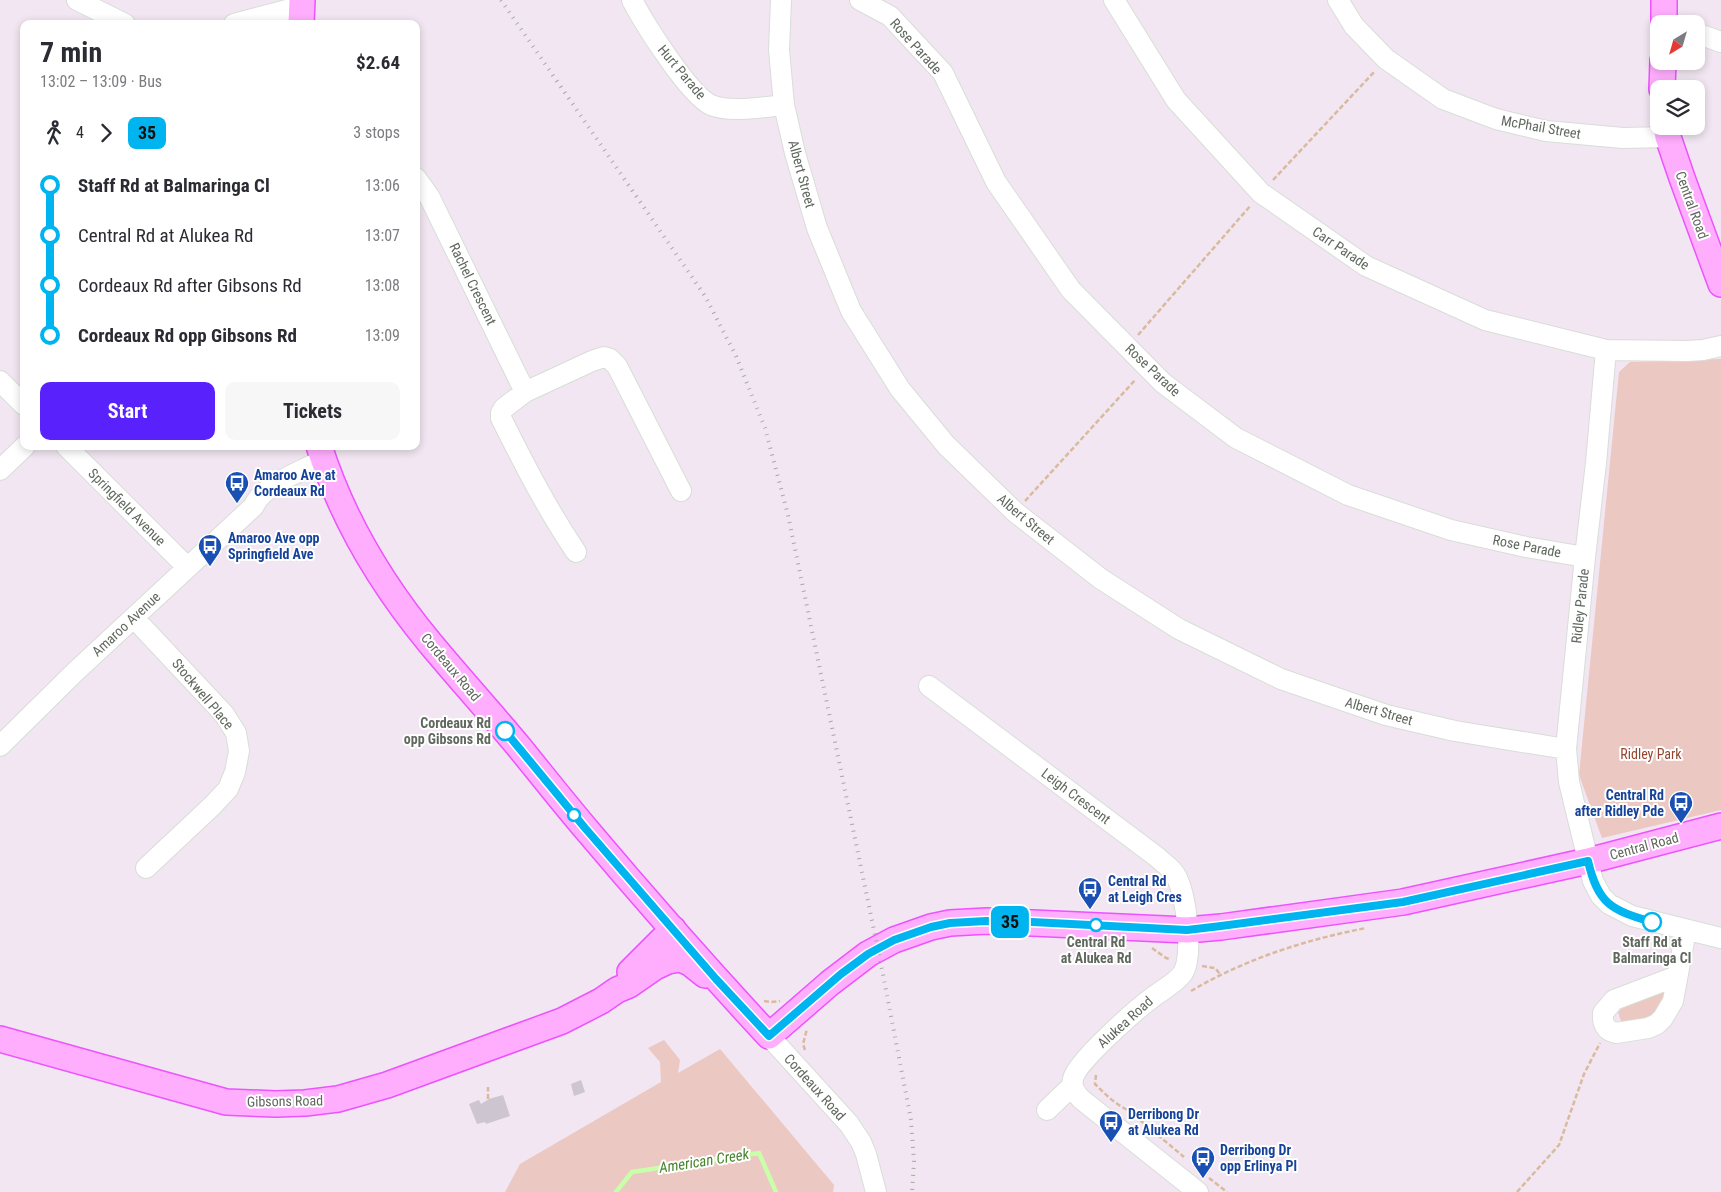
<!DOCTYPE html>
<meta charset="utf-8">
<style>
:root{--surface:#fff;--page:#f7f7f7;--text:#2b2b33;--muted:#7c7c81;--accent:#5922fc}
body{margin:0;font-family:"Roboto Condensed",sans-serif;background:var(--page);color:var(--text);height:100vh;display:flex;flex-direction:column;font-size:19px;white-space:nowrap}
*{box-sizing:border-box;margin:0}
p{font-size:16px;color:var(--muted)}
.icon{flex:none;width:28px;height:28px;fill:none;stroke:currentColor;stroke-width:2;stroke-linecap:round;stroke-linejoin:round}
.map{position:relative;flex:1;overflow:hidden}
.drawer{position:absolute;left:20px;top:20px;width:400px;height:430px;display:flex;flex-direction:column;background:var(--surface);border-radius:10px;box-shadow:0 2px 8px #0003}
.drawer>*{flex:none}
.badge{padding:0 10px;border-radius:8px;font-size:18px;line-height:32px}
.needle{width:32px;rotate:217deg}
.buttons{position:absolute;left:1650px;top:15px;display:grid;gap:10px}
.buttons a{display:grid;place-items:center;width:55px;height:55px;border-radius:10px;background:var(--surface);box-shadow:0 2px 8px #0003;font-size:25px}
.map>.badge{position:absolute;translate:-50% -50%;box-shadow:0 0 0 2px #fff}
.legs{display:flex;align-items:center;gap:8px;height:55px;padding:0 20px;font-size:16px}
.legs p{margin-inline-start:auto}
.head{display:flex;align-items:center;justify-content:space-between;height:85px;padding:0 20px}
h1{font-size:28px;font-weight:700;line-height:38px}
.action{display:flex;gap:10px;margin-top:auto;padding:10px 20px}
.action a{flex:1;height:58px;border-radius:10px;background:var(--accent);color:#fff;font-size:20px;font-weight:700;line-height:58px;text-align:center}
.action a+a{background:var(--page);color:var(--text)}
ul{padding:0 20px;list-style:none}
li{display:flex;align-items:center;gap:18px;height:50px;font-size:19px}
li i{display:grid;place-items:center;width:8px;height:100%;margin:0 6px;background:currentColor}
li i::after{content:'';width:12px;height:12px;margin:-6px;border:4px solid;border-radius:50%;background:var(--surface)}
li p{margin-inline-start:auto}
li:first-child i{background:linear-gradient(#0000 50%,currentColor 0)}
li:last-child i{background:linear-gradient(currentColor 50%,#0000 0)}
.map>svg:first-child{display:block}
</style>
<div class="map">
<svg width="1721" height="1192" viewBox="0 0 1721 1192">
<rect width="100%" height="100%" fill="#f1e6f1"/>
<path fill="#ebc8c1" d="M1721,359V810L1602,838L1579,775L1619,372L1630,362Z
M1670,986L1652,1019L1630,1024L1621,1021L1618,1012L1630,1001Z
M664,1040L680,1060L678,1073L720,1049L834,1185L833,1192H505L520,1164L661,1082L660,1062L648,1048Z"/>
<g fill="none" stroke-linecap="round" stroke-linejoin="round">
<path stroke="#caffa9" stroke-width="4.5" d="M616,1192L632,1172L759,1153L776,1192"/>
</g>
<path fill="#cdc5d0" d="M581,1080L585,1092L574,1096L571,1084Z
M503,1095L510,1116L486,1124L485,1122L477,1124L469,1104L479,1100L481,1104L489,1099Z"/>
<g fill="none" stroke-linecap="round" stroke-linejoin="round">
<g stroke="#d8ded7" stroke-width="22">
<path id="minor" d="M77,0L125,24
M632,0C644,23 689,95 711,105C730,113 763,107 784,105
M781,0L779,50L784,105L795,153L817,228L851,311L900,389L946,445L1015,512L1101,579L1179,629L1281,679L1386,715L1455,731L1566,749
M860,0L890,16L943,73L996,182L1071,290L1163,383L1236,438L1348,495L1451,530L1526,547L1585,557
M1114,0L1176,100L1261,193L1366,266L1485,320L1606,350L1687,351L1703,350L1721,346
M1338,0L1354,26L1386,59L1443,99L1496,119L1546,131L1623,138L1668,137
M234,24L302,6
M1696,33L1721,42
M416,178L429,196L525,392
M1606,350L1596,463L1585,557L1566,749L1569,782L1593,881L1601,896L1609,904L1632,916L1721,938
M0,381L24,405
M66,446L187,567
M0,470L25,446
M576,552C547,509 524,464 501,418V413L504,408L525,392L592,361L604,357L610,359L617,366L681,491
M134,618L224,714L236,733L239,751L235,772L228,789L212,806L146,868
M929,686L1157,857C1163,863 1172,868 1176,876C1186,894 1194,955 1183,973C1176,983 1162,990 1153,997C1137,1009 1076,1062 1073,1079C1071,1087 1076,1094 1081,1099L1198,1192
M0,746L75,672L254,506C261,486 305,469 323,460
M1677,976L1614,1000L1603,1013C1602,1024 1606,1031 1616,1033L1648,1028L1657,1024L1663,1018L1673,1001L1686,930
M769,1036L849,1124L861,1142L866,1154L876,1192
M1047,1110L1073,1085"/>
</g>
<g stroke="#ed52ff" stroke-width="28">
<path id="major" d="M1664,0V24
M301,24L302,0
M1662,89L1663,61
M1666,126L1668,137L1682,178L1721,284
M319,446C342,518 382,585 430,643C459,678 490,712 519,747C541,774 563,802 586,829C645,899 706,968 769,1036L830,983L868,954L894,940L931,927L950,923L987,921L1187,930L1221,927L1403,902L1588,861L1721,826
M630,972L673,929
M0,1039L226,1102L276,1104L305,1103L338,1099L387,1085L562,1021L601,1001L617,990L629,985L655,967L668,961L680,959L690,963L705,975"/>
</g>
<path stroke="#daba9f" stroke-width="2.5" stroke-dasharray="5 2.5" stroke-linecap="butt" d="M1273,180L1375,71
M1138,335L1251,205
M1025,501L1136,379
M1152,948L1166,958L1170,959
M1202,966L1215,968L1220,974
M1191,991C1245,959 1305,940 1366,928
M764,1001L771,1002L780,1001
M805,1050L803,1044L807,1029
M1096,1075L1095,1084C1105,1094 1116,1105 1128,1110L1184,1157
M488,1099V1087
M1209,1178L1227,1192
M1517,1192L1559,1145L1584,1074L1600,1043"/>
<use href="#minor" stroke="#fff" stroke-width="20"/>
<use href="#major" stroke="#ffaefe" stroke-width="25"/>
<path stroke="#a7a9a6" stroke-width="4" stroke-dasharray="1 6" stroke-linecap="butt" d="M501,0L705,296L736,356L765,428L788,515L881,964L911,1120L914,1161L912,1192"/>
</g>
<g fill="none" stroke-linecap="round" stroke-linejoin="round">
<g stroke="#fff" stroke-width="11">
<path id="line-1" d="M505,731L585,828L716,979L769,1036L841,974L868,954L894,940L931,927L950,923L986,921L1032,922L1187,930L1221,926L1403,902L1588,861C1598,904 1611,910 1652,922"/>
</g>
<use href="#line-1" stroke="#00b5ef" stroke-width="8"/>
</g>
<defs>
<g id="bus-pin" transform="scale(1.25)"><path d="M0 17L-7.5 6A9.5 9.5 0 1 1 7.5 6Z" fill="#1a4fb4" stroke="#fff"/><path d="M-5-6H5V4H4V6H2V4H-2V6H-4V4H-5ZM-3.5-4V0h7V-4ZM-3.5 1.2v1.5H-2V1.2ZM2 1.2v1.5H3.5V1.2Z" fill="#fff"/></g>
</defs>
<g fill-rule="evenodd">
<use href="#bus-pin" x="237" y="483"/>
<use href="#bus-pin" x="210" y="546"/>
<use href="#bus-pin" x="1681" y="803"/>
<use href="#bus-pin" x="1090" y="889"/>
<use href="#bus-pin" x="1111" y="1122"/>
<use href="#bus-pin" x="1203" y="1158"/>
</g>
<g fill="#fff" stroke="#00b5ef" stroke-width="2.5">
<circle cx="505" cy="731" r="9"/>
<circle cx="574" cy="815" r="6"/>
<circle cx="1652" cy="922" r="9"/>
<circle cx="1096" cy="925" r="6"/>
</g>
<g text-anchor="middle" stroke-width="4" stroke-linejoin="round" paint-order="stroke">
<g font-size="14" fill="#60685e" stroke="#fff">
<text transform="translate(916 46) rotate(48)" y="5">Rose Parade</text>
<text transform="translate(682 72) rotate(50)" y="5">Hurt Parade</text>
<text transform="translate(1541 127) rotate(10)" y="5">McPhail Street</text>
<text transform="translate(802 174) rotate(75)" y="5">Albert Street</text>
<text transform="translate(1692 205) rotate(70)" y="5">Central Road</text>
<text transform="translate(1341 248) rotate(34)" y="5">Carr Parade</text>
<text transform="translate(473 284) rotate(64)" y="5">Rachel Crescent</text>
<text transform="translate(1153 370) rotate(43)" y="5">Rose Parade</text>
<text transform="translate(127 507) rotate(45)" y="5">Springfield Avenue</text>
<text transform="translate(1026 519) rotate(40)" y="5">Albert Street</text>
<text transform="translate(1527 546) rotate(11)" y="5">Rose Parade</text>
<text transform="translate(1580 606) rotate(-84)" y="5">Ridley Parade</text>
<text transform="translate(126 624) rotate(-43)" y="5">Amaroo Avenue</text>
<text transform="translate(451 667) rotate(50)" y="5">Cordeaux Road</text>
<text transform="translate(203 694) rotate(50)" y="5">Stockwell Place</text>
<text transform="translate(1379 711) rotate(16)" y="5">Albert Street</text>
<text transform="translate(1076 796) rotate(37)" y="5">Leigh Crescent</text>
<text transform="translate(1644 846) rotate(-15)" y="5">Central Road</text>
<text transform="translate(1125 1022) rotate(-42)" y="5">Alukea Road</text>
<text transform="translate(815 1087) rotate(48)" y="5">Cordeaux Road</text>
<text transform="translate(285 1101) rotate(-1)" y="5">Gibsons Road</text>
</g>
<g font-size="14" font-weight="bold" fill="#164399" stroke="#fff" text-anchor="start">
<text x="254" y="480">Amaroo Ave at<tspan x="254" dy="16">Cordeaux Rd</tspan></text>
<text x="228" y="543">Amaroo Ave opp<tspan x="228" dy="16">Springfield Ave</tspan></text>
<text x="1664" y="800" text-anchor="end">Central Rd<tspan x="1664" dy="16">after Ridley Pde</tspan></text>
<text x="1108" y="886">Central Rd<tspan x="1108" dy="16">at Leigh Cres</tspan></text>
<text x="1128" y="1119">Derribong Dr<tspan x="1128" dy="16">at Alukea Rd</tspan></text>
<text x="1220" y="1155">Derribong Dr<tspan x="1220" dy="16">opp Erlinya Pl</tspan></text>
</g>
<g font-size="14" font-weight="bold" fill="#60685e" stroke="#fff">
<text x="491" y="728" text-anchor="end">Cordeaux Rd<tspan x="491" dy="16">opp Gibsons Rd</tspan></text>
<text x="1096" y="947">Central Rd<tspan x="1096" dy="16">at Alukea Rd</tspan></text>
<text x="1652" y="947">Staff Rd at<tspan x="1652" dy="16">Balmaringa Cl</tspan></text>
</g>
<g font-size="14" fill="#96462f" stroke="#fff">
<text x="1651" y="759">Ridley Park</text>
</g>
<g font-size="15" font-style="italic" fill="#47842b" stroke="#fff">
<text transform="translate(704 1161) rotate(-9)" y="5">American Creek</text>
</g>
</g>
</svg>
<div class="buttons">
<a><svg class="needle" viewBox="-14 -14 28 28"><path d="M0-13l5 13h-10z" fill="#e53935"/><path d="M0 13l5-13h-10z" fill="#7c7c81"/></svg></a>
<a><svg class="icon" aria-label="layers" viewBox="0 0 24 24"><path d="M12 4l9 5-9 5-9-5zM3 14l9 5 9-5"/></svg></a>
</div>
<b class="badge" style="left:1010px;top:922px;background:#00b5ef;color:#111">35</b>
<section class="drawer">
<div class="head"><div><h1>7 min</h1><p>13:02 – 13:09 · Bus</p></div><b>$2.64</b></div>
<div class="legs"><svg class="icon" aria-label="walk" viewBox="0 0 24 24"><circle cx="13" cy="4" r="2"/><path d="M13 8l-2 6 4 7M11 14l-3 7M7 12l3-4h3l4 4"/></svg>4<svg class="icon" aria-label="forward" viewBox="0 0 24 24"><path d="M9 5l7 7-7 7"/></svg><b class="badge" style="background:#00b5ef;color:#111">35</b><p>3 stops</p></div>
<ul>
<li><i style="color:#00b5ef"></i><b>Staff Rd at Balmaringa Cl</b><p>13:06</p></li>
<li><i style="color:#00b5ef"></i><span>Central Rd at Alukea Rd</span><p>13:07</p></li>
<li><i style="color:#00b5ef"></i><span>Cordeaux Rd after Gibsons Rd</span><p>13:08</p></li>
<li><i style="color:#00b5ef"></i><b>Cordeaux Rd opp Gibsons Rd</b><p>13:09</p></li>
</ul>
<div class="action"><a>Start</a><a>Tickets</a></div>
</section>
</div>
